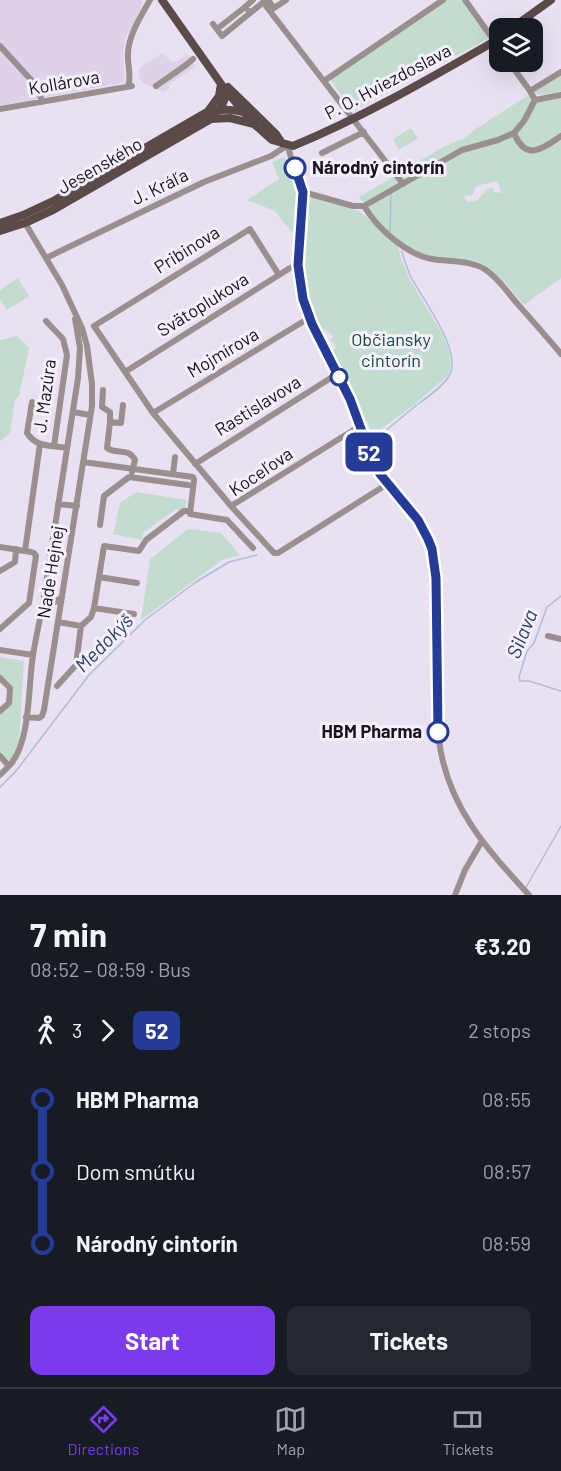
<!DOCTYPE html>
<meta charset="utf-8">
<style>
:root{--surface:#171b24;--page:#242831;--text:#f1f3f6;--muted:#9ea1a6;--line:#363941;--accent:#7c3aed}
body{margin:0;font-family:Barlow,sans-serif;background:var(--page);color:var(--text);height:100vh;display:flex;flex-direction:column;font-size:22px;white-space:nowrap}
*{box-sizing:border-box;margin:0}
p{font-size:20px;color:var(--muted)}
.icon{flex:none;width:33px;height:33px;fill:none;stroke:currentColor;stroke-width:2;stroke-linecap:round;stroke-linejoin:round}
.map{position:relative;height:895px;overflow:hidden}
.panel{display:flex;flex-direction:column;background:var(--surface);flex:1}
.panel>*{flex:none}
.badge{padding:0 12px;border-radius:9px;font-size:21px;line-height:39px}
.fabs{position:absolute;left:489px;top:18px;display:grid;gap:12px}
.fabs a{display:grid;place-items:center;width:54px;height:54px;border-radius:12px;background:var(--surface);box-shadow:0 6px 24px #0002;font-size:30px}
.map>.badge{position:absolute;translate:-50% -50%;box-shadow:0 0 0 3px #fff}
.legs{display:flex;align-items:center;gap:9px;height:66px;padding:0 30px;font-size:20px}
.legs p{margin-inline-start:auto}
.overview{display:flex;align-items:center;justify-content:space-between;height:102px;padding:0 30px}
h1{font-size:33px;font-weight:700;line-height:45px}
.action{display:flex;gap:12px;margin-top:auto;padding:12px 30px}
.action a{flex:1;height:69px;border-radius:12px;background:var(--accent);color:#fff;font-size:24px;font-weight:700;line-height:69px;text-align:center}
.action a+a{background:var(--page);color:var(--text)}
ul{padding:0 30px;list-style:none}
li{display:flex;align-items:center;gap:21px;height:72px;font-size:22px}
li i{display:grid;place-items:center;width:9px;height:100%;margin:0 8px;background:currentColor}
li i::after{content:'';width:15px;height:15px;margin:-8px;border:4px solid;border-radius:50%;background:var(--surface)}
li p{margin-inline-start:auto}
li:first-child i{background:linear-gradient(#0000 50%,currentColor 0)}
li:last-child i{background:linear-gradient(currentColor 50%,#0000 0)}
.menu{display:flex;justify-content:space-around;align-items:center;height:84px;border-top:2px solid var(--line);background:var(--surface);font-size:16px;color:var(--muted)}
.menu a{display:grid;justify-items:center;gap:3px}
.menu .on{color:var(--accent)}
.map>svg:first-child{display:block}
</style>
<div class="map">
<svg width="561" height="895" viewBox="0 0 561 895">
<rect width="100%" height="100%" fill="#e9e1f2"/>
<path fill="#ded2eb" d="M0,0H142L140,10L126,37L123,52L125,82L0,106Z
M162,53L174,63L187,54L196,66L168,85L170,88L163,92L145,84L138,77L140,68Z"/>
<path fill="#c3dcd0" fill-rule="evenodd" d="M444,0H461L489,38L353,111L329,78Z
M561,75V92L539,95L535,94L534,93L536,89Z
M529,95L544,101L561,98V278L524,305C509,288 496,267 473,260L469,262C457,260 444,259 431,256C400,250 378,220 359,197L443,147L466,137L474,130ZM497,181L501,193L494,192L493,187L485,190V193L482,194L478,200L467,202L464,196L472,195L477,186Z
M411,128L418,138L399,150L393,139Z
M284,157L298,190L293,234L275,211L247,200L279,179L272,162Z
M315,197L326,202L359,211L397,244L402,261L410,280L443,335L450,354L451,367L448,375L415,404L373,435L333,350L336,348L333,342H332L330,339L333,337L330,332L327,333L326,330L322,332L317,324L315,323C294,284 301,240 305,198Z
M18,278L29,296L7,310L0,299V290Z
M17,336L29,348L19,396L15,400L10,433L0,441V340Z
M136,492L187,500L185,508L180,511L176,509L143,533L142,540L113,534L120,503Z
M188,529L221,533L240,555L222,560L141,620L150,559Z
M0,657L24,661L19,742L11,761L6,759L0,753V714L11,703V685L0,674Z"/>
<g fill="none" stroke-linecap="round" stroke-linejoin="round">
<path stroke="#abbed7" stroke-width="1.5" d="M390,231L391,193
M376,439C390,427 404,415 418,404C428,397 443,386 449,376C464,353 422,298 411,277C407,268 404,260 402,251
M561,596L547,607L534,643L527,651L519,677L520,681H529L561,691
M0,787L16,771L89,675L145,620L196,582L229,562L257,555
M525,889L561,826"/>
<path stroke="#998f8e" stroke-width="6" d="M268,0L274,8L286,0
M465,0L500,49
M266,6L403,184
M248,10L245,7L253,0
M213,24L222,36L266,0
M217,29L245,7
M0,46L34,83L38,89L42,102
M509,62L530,91
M324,81L443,0
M128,86C132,77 127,64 128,53C129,34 141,16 150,0
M156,86L186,65L193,59
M535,100L561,95
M0,109L132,86
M514,133C526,162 542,149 561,136
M322,153L364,132
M303,192L353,206H364L462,150L498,140L514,133L524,121L535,100L530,91L561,72
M364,206C377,228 407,255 432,259C450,262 471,260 486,270C498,278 506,290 515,301C530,318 546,336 561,354
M25,223L62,285L82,328L87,346L92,384V406L44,710L42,716L39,718L26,717
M46,258L204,182L271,156L288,145C290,162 300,175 303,192C300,229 293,267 304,304C314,337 335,367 349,398C360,421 364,447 378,469C381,475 385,478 389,483C405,502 424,523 431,547C440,577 437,611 437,642C437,675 435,709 439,741C448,807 486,848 529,895
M46,321L63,339L67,355L54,446
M125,372L290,268L298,265
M103,390L102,407L110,412V422L121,423L123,405
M32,402L27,433C37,448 50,445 67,448
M73,412L90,415
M153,413L309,318
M110,422L107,448C117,455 128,447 135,460L132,472
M360,426L231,506L274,553H278L389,483
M83,462L193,477L194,480L190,514L227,520L253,548
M195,464L337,374
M173,474L175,457
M58,504L77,506
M231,506L153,413L94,326L250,229L279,275
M100,525L104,496L129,477L188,485
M0,547L31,552L34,553L36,556L29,603L0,629
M25,551L40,444
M0,571L15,562L16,549
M99,577L137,583
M45,596L50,602H55L62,597
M94,608L134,614
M58,622L81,626
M548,636L561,639
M0,650L33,655
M0,678L10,688L9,703L0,711
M57,686L76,665L81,626L91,617L94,608L104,546L139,551L146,540L184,511H190
M0,756L9,766L0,775
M9,766C31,743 28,686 33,655C36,636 41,616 44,597C56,524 66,451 78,378L80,348L75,319
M455,895L465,870L482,841"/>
<path stroke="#5a4a48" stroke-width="8" d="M162,0L226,91L254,124L272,140L293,146C361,118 425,81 488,45L500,37
M512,28L551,0
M228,87L276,134L282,143
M208,111L219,96L221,84
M211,119L230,118L254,124
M0,223L23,215L55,200L207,112C226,108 240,109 258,118
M0,231L25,223L53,210L211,119C220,110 226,102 226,89"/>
</g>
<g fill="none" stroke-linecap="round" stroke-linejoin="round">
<g stroke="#fff" stroke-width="14">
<path id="line-1" d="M295,168L303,192L298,265L303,299L312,324L350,399L371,456L380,474L418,520L428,539L432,549L436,578L438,732"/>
</g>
<use href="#line-1" stroke="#243c98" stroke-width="9"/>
</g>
<g fill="#fff" stroke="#243c98" stroke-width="3">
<circle cx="295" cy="168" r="10"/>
<circle cx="339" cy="377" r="8"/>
<circle cx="438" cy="732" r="10"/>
</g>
<g text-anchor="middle" stroke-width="6" stroke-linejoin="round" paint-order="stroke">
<g font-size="18" fill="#17141a" stroke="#f6effd">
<text transform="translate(388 82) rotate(-28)" y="6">P. O. Hviezdoslava</text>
<text transform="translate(64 83) rotate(-10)" y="6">Kollárova</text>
<text transform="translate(100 166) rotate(-30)" y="6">Jesenského</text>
<text transform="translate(160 187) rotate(-26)" y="6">J. Kráľa</text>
<text transform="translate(187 250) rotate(-32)" y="6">Pribinova</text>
<text transform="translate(203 305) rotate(-32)" y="6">Svätoplukova</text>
<text transform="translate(223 353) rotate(-31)" y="6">Mojmírova</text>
<text transform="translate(45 396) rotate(-82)" y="6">J. Mazúra</text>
<text transform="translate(258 406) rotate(-32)" y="6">Rastislavova</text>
<text transform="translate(261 472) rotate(-34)" y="6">Koceľova</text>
<text transform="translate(51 572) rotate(-81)" y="6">Nade Hejnej</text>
</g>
<g font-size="18" font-weight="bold" fill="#17141a" stroke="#f6effd" text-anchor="start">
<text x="312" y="174">Národný cintorín</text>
<text x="422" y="738" text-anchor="end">HBM Pharma</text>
</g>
<g font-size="18" fill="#114d36" stroke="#f6effd">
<text x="391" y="346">Občiansky<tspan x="391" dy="21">cintorín</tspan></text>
</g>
<g font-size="20" font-style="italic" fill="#284368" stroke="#f6effd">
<text transform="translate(522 634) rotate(-68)" y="7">Silava</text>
<text transform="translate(104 643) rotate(-45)" y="7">Medokýš</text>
</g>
</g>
</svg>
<div class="fabs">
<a><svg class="icon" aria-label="layers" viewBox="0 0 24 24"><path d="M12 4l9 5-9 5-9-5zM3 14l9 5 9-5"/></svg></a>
</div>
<b class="badge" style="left:369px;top:452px;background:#243c98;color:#fff">52</b>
</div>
<section class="panel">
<div class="overview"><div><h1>7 min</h1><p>08:52 – 08:59 · Bus</p></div><b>€3.20</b></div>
<div class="legs"><svg class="icon" aria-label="walk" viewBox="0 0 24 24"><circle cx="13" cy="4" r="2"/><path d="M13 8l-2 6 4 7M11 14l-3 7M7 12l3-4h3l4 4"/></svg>3<svg class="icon" aria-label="forward" viewBox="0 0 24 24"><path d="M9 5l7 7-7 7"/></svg><b class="badge" style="background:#243c98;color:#fff">52</b><p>2 stops</p></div>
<ul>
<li><i style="color:#243c98"></i><b>HBM Pharma</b><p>08:55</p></li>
<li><i style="color:#243c98"></i><span>Dom smútku</span><p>08:57</p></li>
<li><i style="color:#243c98"></i><b>Národný cintorín</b><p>08:59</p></li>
</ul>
<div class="action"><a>Start</a><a>Tickets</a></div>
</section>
<nav class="menu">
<a class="on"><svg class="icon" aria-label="directions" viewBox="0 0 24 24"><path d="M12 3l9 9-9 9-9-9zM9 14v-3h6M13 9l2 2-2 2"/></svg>Directions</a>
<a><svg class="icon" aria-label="map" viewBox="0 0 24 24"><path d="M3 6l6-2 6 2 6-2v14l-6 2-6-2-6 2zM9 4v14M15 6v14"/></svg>Map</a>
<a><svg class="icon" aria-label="tickets" viewBox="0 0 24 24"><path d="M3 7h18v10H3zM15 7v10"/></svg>Tickets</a>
</nav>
